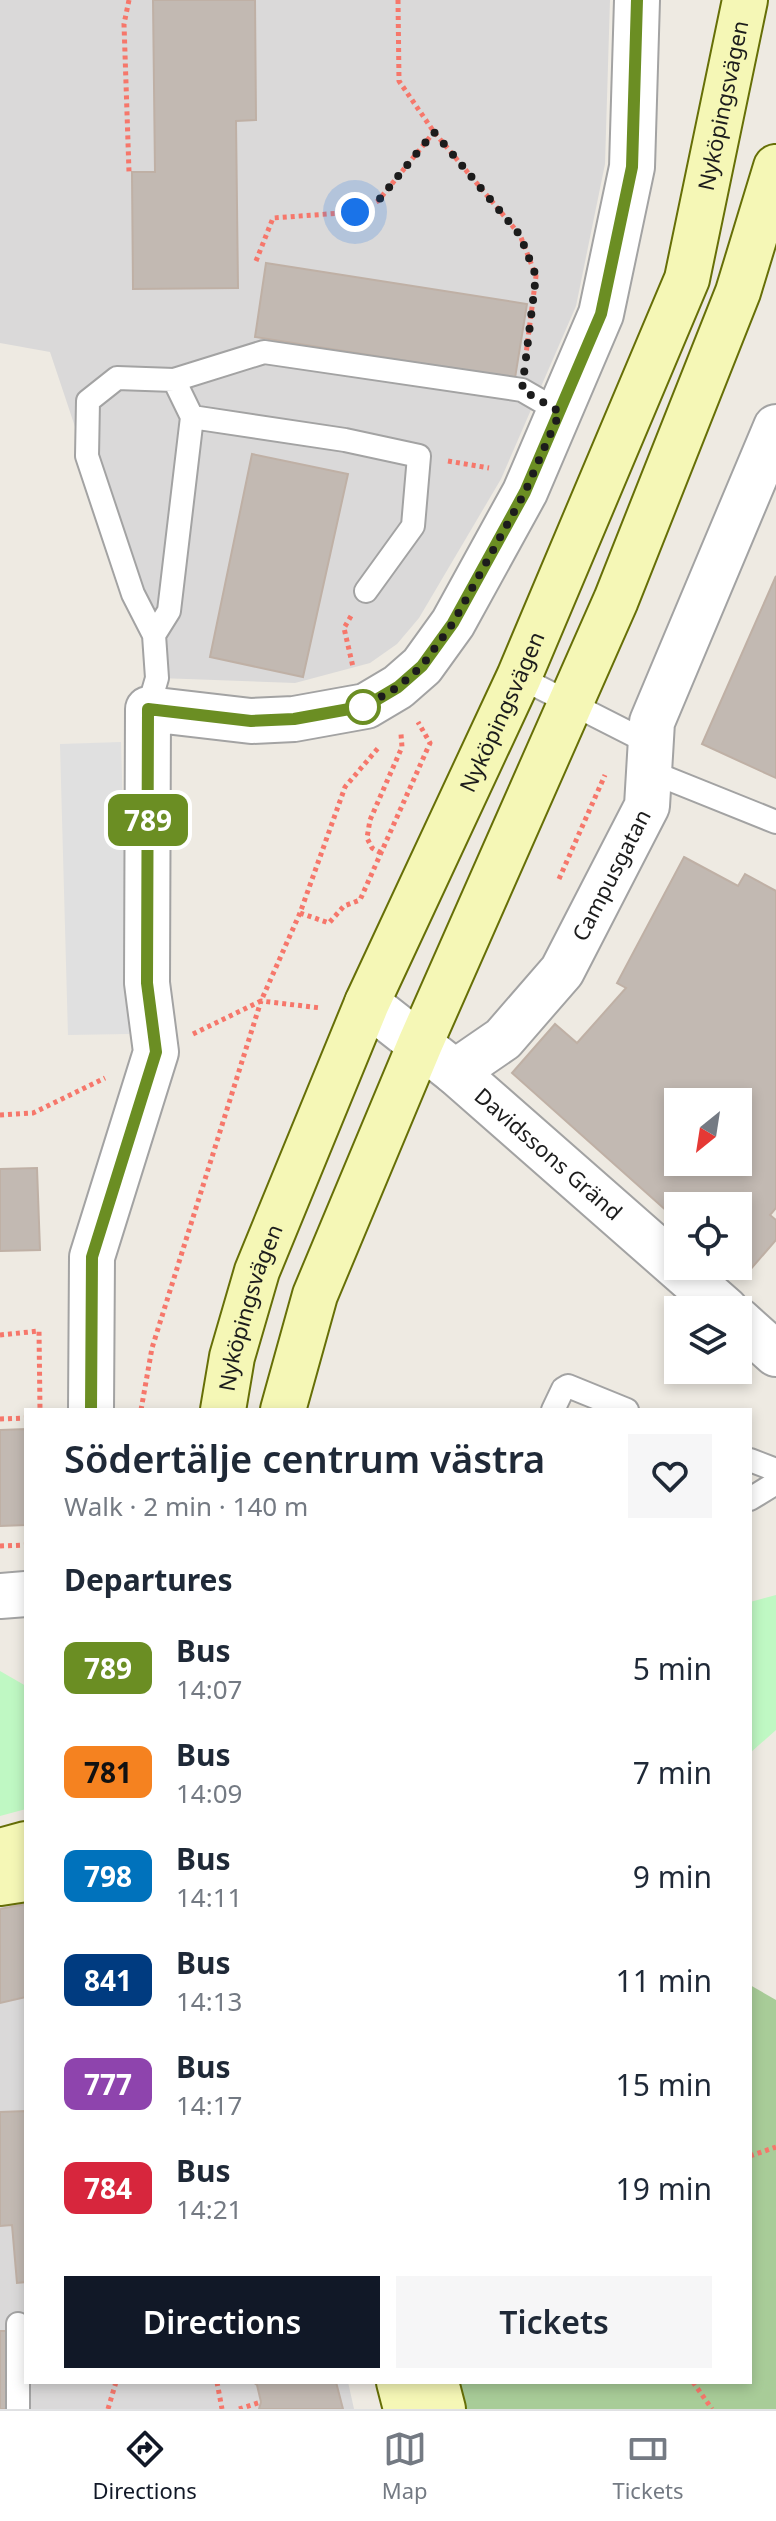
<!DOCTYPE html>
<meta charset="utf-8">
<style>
:root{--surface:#fff;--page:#f6f6f7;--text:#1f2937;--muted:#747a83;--line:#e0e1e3;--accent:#111827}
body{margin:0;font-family:"Noto Sans",sans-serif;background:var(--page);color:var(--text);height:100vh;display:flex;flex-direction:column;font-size:30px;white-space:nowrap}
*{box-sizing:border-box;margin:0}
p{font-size:26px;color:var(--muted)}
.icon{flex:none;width:44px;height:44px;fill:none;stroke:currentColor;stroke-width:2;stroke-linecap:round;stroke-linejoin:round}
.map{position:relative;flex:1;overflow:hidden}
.drawer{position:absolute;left:24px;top:1408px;width:728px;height:976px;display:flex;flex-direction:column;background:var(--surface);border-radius:0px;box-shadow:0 4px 12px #0003}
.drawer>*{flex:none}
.badge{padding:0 16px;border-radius:12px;font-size:28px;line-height:52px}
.needle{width:52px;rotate:210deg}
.buttons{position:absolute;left:664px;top:1088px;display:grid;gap:16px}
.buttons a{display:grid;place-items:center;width:88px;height:88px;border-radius:0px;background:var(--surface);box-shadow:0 4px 12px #0003;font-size:40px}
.you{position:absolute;width:40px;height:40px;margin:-20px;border:6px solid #fff;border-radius:50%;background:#1a73e8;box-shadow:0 0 0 12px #1a73e833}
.map>.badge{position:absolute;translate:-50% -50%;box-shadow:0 0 0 4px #fff}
h2{padding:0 40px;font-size:30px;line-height:72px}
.round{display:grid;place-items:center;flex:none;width:84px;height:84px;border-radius:0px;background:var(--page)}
.head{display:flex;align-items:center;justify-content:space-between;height:136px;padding:0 40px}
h1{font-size:38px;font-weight:600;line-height:60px}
.action{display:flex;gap:16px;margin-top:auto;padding:16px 40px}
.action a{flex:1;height:92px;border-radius:0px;background:var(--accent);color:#fff;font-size:32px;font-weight:600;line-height:92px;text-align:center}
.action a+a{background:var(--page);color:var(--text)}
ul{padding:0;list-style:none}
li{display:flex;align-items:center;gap:24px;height:104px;padding:0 40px}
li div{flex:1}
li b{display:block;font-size:30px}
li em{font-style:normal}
li .badge{min-width:88px;font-weight:700;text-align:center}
.menu{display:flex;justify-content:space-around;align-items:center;height:112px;border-top:2px solid var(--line);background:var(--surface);font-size:22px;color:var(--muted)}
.menu a{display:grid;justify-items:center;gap:4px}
.menu .active{color:var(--accent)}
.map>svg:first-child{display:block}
</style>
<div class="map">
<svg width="776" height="2409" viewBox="0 0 776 2409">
<rect width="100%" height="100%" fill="#eeeae2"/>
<path fill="#dad9d9" d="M0,0H610L605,164L576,306L501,479L419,618L397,644L370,663L295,683L159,678L50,352L0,343Z
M26,1856V2382H348L354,2409H0V1863Z"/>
<path fill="#a8cc98" d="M750,1985L776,2000V2409H447L443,2382H750Z"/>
<path fill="#bff8c3" d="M776,1595V1730L750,1753V1602Z
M0,1671L26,1686V1809L0,1816Z"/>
<path fill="#e0e0e0" d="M121,742L129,1034L68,1035L60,744Z"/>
<path fill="#c2b9b2" stroke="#bfb0a5" stroke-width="2" fill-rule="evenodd" d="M153,0H255L256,120L236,121L238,288L133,289L132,172H155Z
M266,263L527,304L515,378L255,337Z
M252,454L348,474L303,677L210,657Z
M776,576V778L702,744Z
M684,857L738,886L745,874L776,891V1208L770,1215L776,1220V1240L743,1278L729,1266H738V1206H678V1221L512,1073L555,1024L577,1043L626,988L617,983ZM678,1102H738V1162H678Z
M37,1168L40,1250L0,1251V1169Z
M26,1429V1525L0,1526V1430Z
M26,1904V1997L0,2003V1909Z
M26,2111V2282L17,2283L12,2225L0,2226V2112Z
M0,2331H6L7,2409H0Z
M253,2382H336L343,2409H259L261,2402L257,2385Z"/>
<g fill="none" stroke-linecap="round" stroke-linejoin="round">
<g stroke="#a3a3a3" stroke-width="26">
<path id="lane" d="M192,417L345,440L419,456L413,526L366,591
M154,635L169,611L192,417L174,380
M519,677L651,744
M148,709L157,678L154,635L133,594L87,456L88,401L117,378L174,380L264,352L522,390L560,412
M649,771L776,822
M553,1410L563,1389L568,1386L627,1410
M750,1460L776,1470
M750,1499L776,1483
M18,2324V2409"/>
</g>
<g stroke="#a3a3a3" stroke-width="48">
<g id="street">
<path id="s1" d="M367,1003L455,1072L726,1310"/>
<path id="s2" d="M455,1072L503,1039L562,971L647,806L652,722L776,427"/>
<path d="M738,1320L776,1354"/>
<path d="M91,1410L92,1257L156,1052L147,983L148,709L251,721L294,719L366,706L398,687L422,666L453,623L525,492L601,314L632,167L637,0"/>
<path d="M0,1596L26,1594"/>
</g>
</g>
<g stroke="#666f07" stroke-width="48">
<g id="secondary">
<path id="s3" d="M223,1410L232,1357L257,1271L367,1003L519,677L687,279L745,0"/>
<path d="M283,1410L315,1295L420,1044L616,600L738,292L776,167"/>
<path d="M0,1851L26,1844"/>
<path d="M0,1883L26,1879"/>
<path d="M399,2382L406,2409"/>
<path d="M436,2382L443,2409"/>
</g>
</g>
<path stroke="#f6776b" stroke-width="5" stroke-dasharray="4 4" stroke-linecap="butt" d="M129,0L124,24L129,172
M398,0L399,81L434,132L520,235L536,276L525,362
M256,261L273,218L355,212L378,201L434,132
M448,461L489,468
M351,616L344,628L353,667
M381,853L372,848L367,838L370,820L402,747L401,734L399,733
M559,879L605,775
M300,913L329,923L344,906L360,900L430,743L418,722
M193,1034L261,1001L300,913L345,787L379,747
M0,1115L33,1113L105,1078
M0,1335L39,1331L40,1410
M141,1410L152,1348L261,1001L321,1008
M0,1419L26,1418
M0,1546L26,1545
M750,2156L776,2147
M217,2382L222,2409
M693,2382L712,2409
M108,2409L116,2382
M239,2409L261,2402"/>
<use href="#lane" stroke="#fff" stroke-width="22"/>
<use href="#street" stroke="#fff" stroke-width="44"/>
<use href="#secondary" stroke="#f5f7b6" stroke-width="44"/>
</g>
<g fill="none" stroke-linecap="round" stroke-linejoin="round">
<g stroke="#fff" stroke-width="18">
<path id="line" d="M91,1410L92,1257L156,1052L147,983L148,709L251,721L294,719L366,706L398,687L422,666L453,623L525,492L601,314L632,167L637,0"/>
</g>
<use href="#line" stroke="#6b8e23" stroke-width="12"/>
<path stroke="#1c1c1c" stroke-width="8" stroke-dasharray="0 14.4" d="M355,212L378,201L434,132L520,235L536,276L522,390L560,412L525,492L453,623L422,666L398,687L363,707"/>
</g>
<circle fill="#fff" stroke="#6b8e23" stroke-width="4" cx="363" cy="707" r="16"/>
<g text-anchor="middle" stroke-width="8" stroke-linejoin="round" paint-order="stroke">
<g font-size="22" fill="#1c1c1c" stroke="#fff">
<text dy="8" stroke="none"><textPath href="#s3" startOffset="1402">Nyköpingsvägen</textPath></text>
<text dy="8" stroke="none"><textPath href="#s3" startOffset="754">Nyköpingsvägen</textPath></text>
<text dy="8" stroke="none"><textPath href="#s2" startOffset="256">Campusgatan</textPath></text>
<text dy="8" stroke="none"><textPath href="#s1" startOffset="236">Davidssons Gränd</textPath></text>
<text dy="8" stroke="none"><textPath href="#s3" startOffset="106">Nyköpingsvägen</textPath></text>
</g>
</g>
</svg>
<div class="buttons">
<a><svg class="needle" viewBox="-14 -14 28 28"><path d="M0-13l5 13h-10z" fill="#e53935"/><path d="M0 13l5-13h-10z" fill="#747a83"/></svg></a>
<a><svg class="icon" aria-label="locate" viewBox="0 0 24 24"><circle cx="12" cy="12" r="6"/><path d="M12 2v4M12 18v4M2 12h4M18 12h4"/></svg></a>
<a><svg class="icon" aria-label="layers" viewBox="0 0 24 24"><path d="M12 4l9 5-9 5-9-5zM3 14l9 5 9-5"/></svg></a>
</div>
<div class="you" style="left:355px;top:212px"></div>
<b class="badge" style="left:148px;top:820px;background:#6b8e23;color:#fff">789</b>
<section class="drawer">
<div class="head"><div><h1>Södertälje centrum västra</h1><p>Walk · 2 min · 140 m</p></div><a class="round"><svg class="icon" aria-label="heart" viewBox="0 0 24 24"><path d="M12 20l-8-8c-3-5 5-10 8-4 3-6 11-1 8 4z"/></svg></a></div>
<h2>Departures</h2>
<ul>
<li><span class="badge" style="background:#6b8e23;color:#fff">789</span><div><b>Bus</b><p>14:07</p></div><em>5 min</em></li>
<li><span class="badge" style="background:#f58220;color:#111">781</span><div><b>Bus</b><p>14:09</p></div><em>7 min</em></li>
<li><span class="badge" style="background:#0072bc;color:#fff">798</span><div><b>Bus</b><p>14:11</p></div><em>9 min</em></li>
<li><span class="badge" style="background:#003b80;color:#fff">841</span><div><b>Bus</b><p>14:13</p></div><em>11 min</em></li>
<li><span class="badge" style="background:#8e44ad;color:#fff">777</span><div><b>Bus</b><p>14:17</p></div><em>15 min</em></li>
<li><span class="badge" style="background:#d7263d;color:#fff">784</span><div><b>Bus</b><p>14:21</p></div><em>19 min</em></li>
</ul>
<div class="action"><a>Directions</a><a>Tickets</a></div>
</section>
</div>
<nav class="menu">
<a class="active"><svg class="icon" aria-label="directions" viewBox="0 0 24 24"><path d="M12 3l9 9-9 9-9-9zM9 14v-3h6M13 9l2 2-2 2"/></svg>Directions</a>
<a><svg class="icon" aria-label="map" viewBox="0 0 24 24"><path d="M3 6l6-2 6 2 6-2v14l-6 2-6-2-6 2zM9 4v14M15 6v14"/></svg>Map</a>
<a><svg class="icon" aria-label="tickets" viewBox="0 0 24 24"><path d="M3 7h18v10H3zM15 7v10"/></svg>Tickets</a>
</nav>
